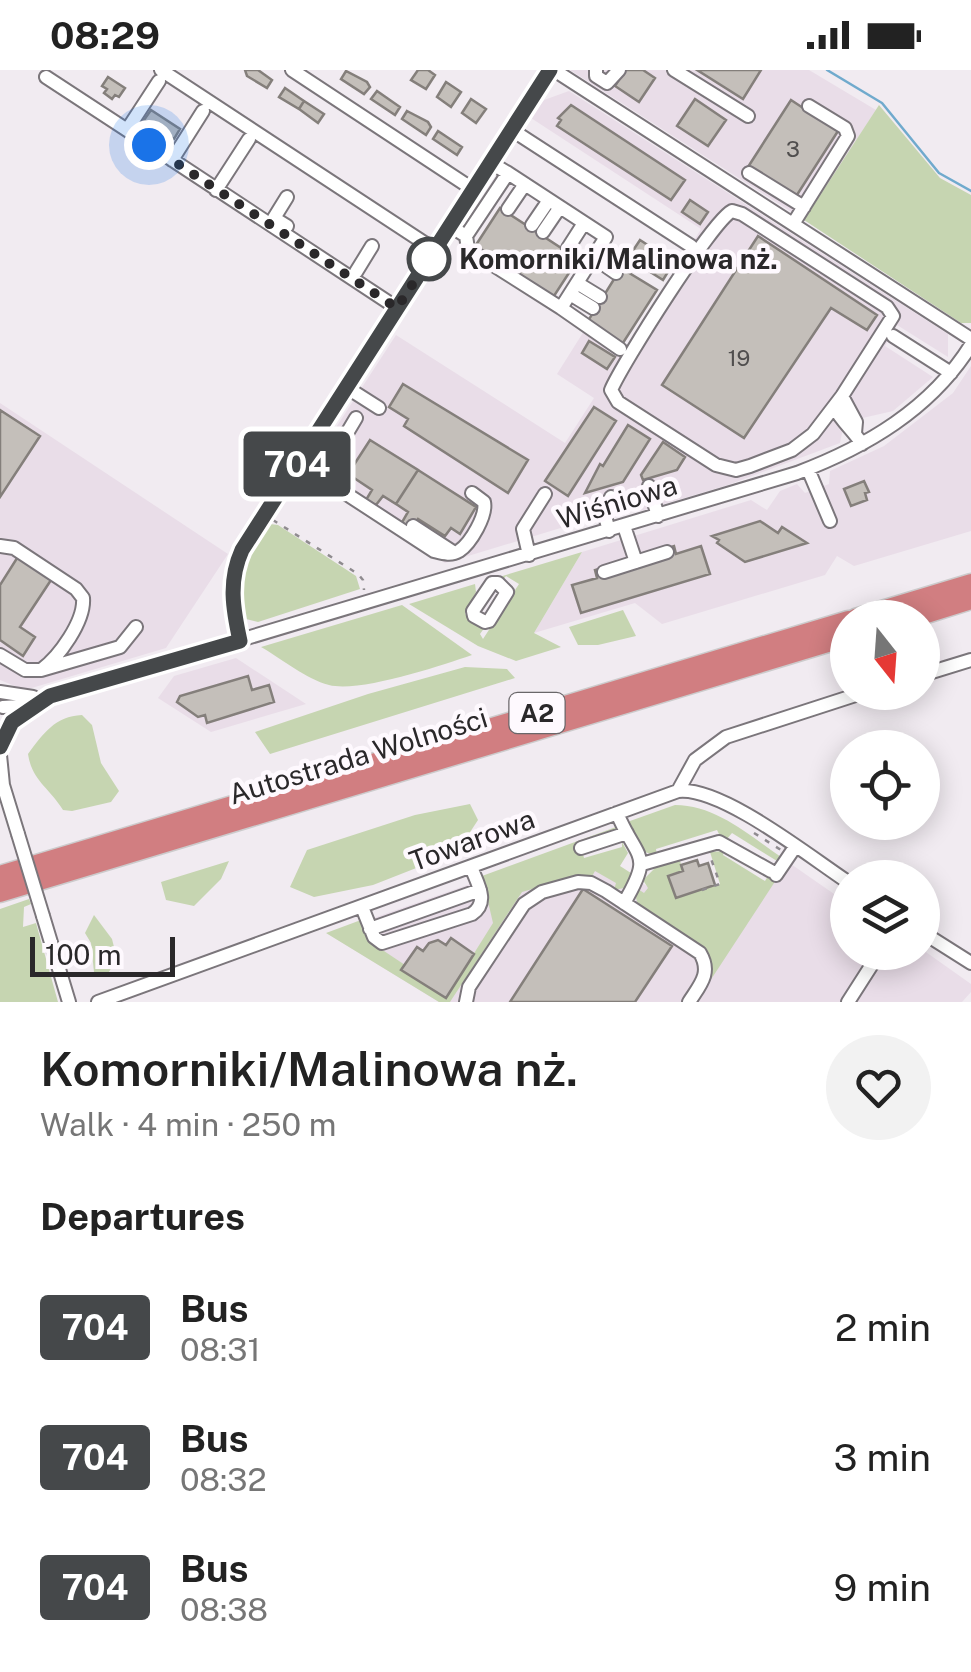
<!DOCTYPE html>
<meta charset="utf-8">
<style>
:root{--surface:#fff;--page:#f2f2f2;--text:#222;--muted:#767676}
body{margin:0;font-family:"Public Sans",sans-serif;background:var(--page);color:var(--text);height:100vh;display:flex;flex-direction:column;font-size:38px;white-space:nowrap}
*{box-sizing:border-box;margin:0}
p{font-size:32px;color:var(--muted)}
.icon{flex:none;width:55px;height:55px;fill:none;stroke:currentColor;stroke-width:2;stroke-linecap:round;stroke-linejoin:round}
.map{position:relative;height:932px;overflow:hidden}
.drawer{display:flex;flex-direction:column;background:var(--surface);flex:1}
.drawer>*{flex:none}
.badge{padding:0 20px;border-radius:8px;font-size:35px;line-height:65px}
.needle{width:65px;rotate:163deg}
.fabs{position:absolute;left:830px;top:530px;display:grid;gap:20px}
.fabs a{display:grid;place-items:center;width:110px;height:110px;border-radius:50%;background:var(--surface);box-shadow:0 5px 25px #0003;font-size:50px}
.scale{position:absolute;left:30px;bottom:25px;width:145px;box-sizing:border-box;padding-left:10px;border:5px solid #2a282a;border-top:0;font-size:28px;line-height:35px;white-space:nowrap;color:#2a282a;-webkit-text-stroke:8px #fef9fe;paint-order:stroke}
.you{position:absolute;width:50px;height:50px;margin:-25px;border:8px solid #fff;border-radius:50%;background:#1a73e8;box-shadow:0 0 0 15px #1a73e833}
.map>.badge{position:absolute;translate:-50% -50%;box-shadow:0 0 0 5px #fff}
h2{padding:0 40px;font-size:38px;line-height:90px}
.round{display:grid;place-items:center;flex:none;width:105px;height:105px;border-radius:52px;background:var(--page)}
.overview{display:flex;align-items:center;justify-content:space-between;height:170px;padding:0 40px}
h1{font-size:48px;font-weight:600;line-height:75px}
ul{padding:0;list-style:none}
li{display:flex;align-items:center;gap:30px;height:130px;padding:0 40px}
li div{flex:1}
li b{display:block;font-size:38px}
li em{font-style:normal}
li .badge{min-width:110px;font-weight:700;text-align:center}
.status{display:flex;justify-content:space-between;align-items:center;height:70px;padding:0 50px;background:var(--surface);direction:ltr}
.status svg{height:28px;fill:currentColor}
.map>svg:first-child{display:block}
</style>
<div class="status"><b>08:29</b><svg viewBox="0 0 49 12"><path d="M0 12V9h3v3zM5 12V6h3v6zM10 12V3h3v9zM15 12V0h3v12zM26 1h20v11H26zM47 4h2v5h-2z"/></svg></div>
<div class="map">
<svg width="971" height="932" viewBox="0 0 971 932">
<rect width="100%" height="100%" fill="#f1ebf1"/>
<path fill="#e9dde8" d="M570,0H809L876,40L804,150Z
M569,21L948,264V287L897,255L885,276L933,307L893,341L858,349L843,358L840,373L728,415L641,441L633,436L445,493L307,402L396,265L565,373L594,328L557,304L584,261L623,285L701,159L531,48L544,30Z
M971,296V461L854,496L837,486L825,505L662,554L635,533L534,563L582,482L751,430L767,440L780,421L797,414L805,423L829,414L830,401L884,376L953,323Z
M0,333L228,484L166,578L25,620L0,610Z
M236,588L306,634L211,662L158,628L174,606Z
M788,792L847,833L848,882L923,880L971,914V922L962,932H439L328,864L473,813L614,794L651,819L692,869L741,810L765,826Z"/>
<path fill="#c6d5b1" d="M879,35L940,108L971,125V253H961L804,150Z
M270,454L278,455L356,506L360,519L258,552L246,549C233,516 246,479 270,454Z
M582,482L534,563L561,577L516,591L478,576L409,534L475,514L476,522L465,544L485,557L480,564L483,569L519,514L506,506L502,511L496,508Z
M402,535L472,585C440,596 359,623 329,615C306,609 282,589 261,577Z
M623,540L636,566L598,575H578L569,557Z
M465,597L507,599L515,608L270,684L255,662L368,624Z
M82,645L92,655L101,693L119,721L111,732L72,741L63,740C49,717 32,711 28,684C43,664 55,646 82,645Z
M470,734L478,750L457,782L373,815L314,827L290,817L307,780L415,745Z
M675,735C717,735 751,767 784,789L778,807L710,911L712,900L707,886L639,838L636,828L638,819L644,823L648,818L643,810L657,796L680,791L683,800L668,805L676,828L720,814L710,782L724,781L723,785L765,811L777,791L732,763L727,769L720,766L717,760L656,779L657,786L645,782L630,757V751Z
M616,757L618,760L580,774L584,788L622,777V772L628,783L620,796L634,805L624,818L614,820L616,813L595,801L591,808L577,806L522,822L450,932H439L326,863L361,850L372,873L405,895L402,900L446,928L493,853L482,806Z
M229,791L221,809L194,836L166,830L161,812Z
M29,829L31,834L24,837L23,857L36,853L58,932H0V839Z
M94,845L112,869L117,889L107,905L94,902L91,873L85,863Z"/>
<g fill="none" stroke-linecap="round" stroke-linejoin="round">
<path stroke="#70aacd" stroke-width="2.5" d="M827,0L882,33L939,103L971,121"/>
</g>
<path fill="#c4bfba" stroke="#847f7b" stroke-width="2.5" d="M245,0H258L272,10L267,18L247,6Z
M418,0H428L435,5L426,19L411,10Z
M625,0H643L655,8L639,32L615,16Z
M697,0H761L743,29Z
M346,1L367,12L370,17L364,24L341,9Z
M108,7L125,18L119,27L115,25L112,29L104,23L107,19L102,16Z
M446,12L461,22L451,37L437,27Z
M285,18L304,31L299,39L279,27Z
M377,21L400,37L395,45L371,29Z
M471,29L486,39L476,53L462,43Z
M695,29L726,50L708,76L677,56Z
M791,30L838,61L795,128L748,97Z
M304,31L324,44L318,53L299,39Z
M571,35L685,110L671,130L557,56L561,50L558,48Z
M151,40L180,59L174,69L144,50Z
M407,41L428,52L431,57L426,65L402,49Z
M438,61L462,77L457,85L433,69Z
M690,130L708,142L700,154L682,142Z
M500,138L578,189L552,229L474,178Z
M758,166L877,245L867,260L831,238L744,368L662,315Z
M640,170L674,192L663,210L628,188Z
M621,198L657,220L621,276L586,254Z
M589,271L615,287L607,299L582,283Z
M403,314L528,390L508,423L404,356L408,349L389,337Z
M594,337L616,351L568,426L545,411Z
M0,340L40,366L0,427Z
M628,355L650,369L623,412L585,423L600,394L603,396Z
M370,370L418,400L396,434L383,426L376,435L366,430L372,420L348,404Z
M663,372L685,387L677,400L643,410L641,405Z
M418,400L476,437L460,464L451,458L445,466L418,449L411,460L401,454L408,442L396,434Z
M864,411L869,422L865,423L867,430L851,436L844,419Z
M760,451L778,463L782,457L807,473L745,492L717,473L719,470L712,466Z
M674,476L676,484L701,476L710,504L581,543L572,515L597,508L595,500Z
M19,485L53,507L20,557L35,567L23,586L0,570V515Z
M248,606L252,620L269,615L274,632L207,653L205,645L198,647L177,632L180,626Z
M697,790L699,796L708,793L715,815L676,828L668,806L683,801L681,795Z
M583,819L672,876L635,932H510Z
M451,868L474,884L446,928L401,900L417,877L423,881L429,873L438,870L446,875Z"/>
<g fill="none" stroke-linecap="round" stroke-linejoin="round">
<g stroke="#7b767b" stroke-width="16">
<path id="minor" d="M161,0L435,180
M292,0L474,120
M554,0L971,269
M596,0V6L607,13L619,0
M674,0L748,46
M46,7L127,60
M159,11L127,60L397,238
M512,60L691,176
M172,90L203,41
M749,103L804,137
M216,120L249,69
M508,139L525,114
M732,141L742,144L887,237L893,246L842,326L813,364L792,380L750,396L736,400L716,395L618,332L611,320C622,294 712,151 732,141Z
M793,154L848,66L845,58L809,36
M532,155L549,130
M287,156L274,148L287,127
M450,156L466,166L508,103L491,93
M543,162L560,137
M466,166L468,179L561,238L606,167L508,103
M568,178L584,153
M593,187L616,203
M356,202L372,176
M577,213L600,227
M570,224L593,238
M561,238L620,279
M893,266L951,303
M346,317L379,338
M842,326L856,352L855,363
M834,337C843,353 853,360 862,374
M356,348L328,395L331,410L342,421L434,481C442,483 451,486 459,481C471,473 487,445 484,432L472,423
M808,399L830,451
M649,416L658,446
M413,456L453,482
M624,456L636,492
M609,461L605,446L611,427
M0,476L14,478L76,519L83,528C85,551 59,587 41,600
M529,485L523,459L545,424
M604,502L667,482
M492,513H498L507,522L489,551L485,552L474,546L473,541Z
M240,571C233,539 228,511 242,480L550,0
M0,585L25,600H41L120,577L136,557
M922,605L971,590
M0,622L33,627
M3,637L20,636L797,403C866,377 931,339 971,275
M0,673L12,651L36,636
M0,685L3,715L18,764
M678,721L695,690L726,667L865,622
M617,743C637,791 654,782 624,833
M581,778L627,763
M642,794L719,772L771,801
M776,805L795,777
M362,837L374,867L382,873L472,844C490,832 477,813 471,797
M43,846L69,932
M370,859L480,820
M922,862L971,893
M98,932L678,721C721,716 810,787 848,812
M466,932L469,917L524,834L542,822L578,812L591,813L606,821L700,883C712,903 700,915 689,932
M848,932L880,882"/>
</g>
<g stroke="#cccbcc" stroke-width="21">
<path id="highway" d="M855,548L971,513
M914,548L971,530
M0,805L848,550
M0,823L848,567"/>
</g>
<path stroke="#8f8b8f" stroke-width="2.5" stroke-dasharray="5 8" stroke-linecap="butt" d="M273,450L358,504L363,510L364,520
M754,763L781,780
M702,820L720,814L710,786"/>
<use href="#minor" stroke="#fff" stroke-width="12"/>
<use href="#highway" stroke="#d17e81" stroke-width="18"/>
<g stroke="#7b767b" stroke-width="16" stroke-linecap="butt">
<path id="minor-bridge" d="M18,764L43,846"/>
</g>
<use href="#minor-bridge" stroke="#fff" stroke-width="12"/>
</g>
<g fill="none" stroke-linecap="round" stroke-linejoin="round">
<g stroke="#fff" stroke-width="22">
<path id="line" d="M0,677L12,652L50,626L240,571C233,539 228,511 242,480L550,0"/>
</g>
<use href="#line" stroke="#45484a" stroke-width="15"/>
<path stroke="#2a282a" stroke-width="10" stroke-dasharray="0 18" d="M149,75L397,238L429,189"/>
</g>
<circle fill="#fff" stroke="#45484a" stroke-width="5" cx="429" cy="189" r="20"/>
<g text-anchor="middle" stroke-width="9" stroke-linejoin="round" paint-order="stroke">
<g font-size="22" fill="#504e4e">
<text x="793" y="87">3</text>
<text x="739" y="296">19</text>
</g>
<rect fill="#fef9fe" stroke="#6a676a" stroke-width="2.5" x="509.5" y="623" width="55" height="40" rx="8"/>
<g font-size="25" font-weight="bold" fill="#2a282a">
<text x="537" y="652">A2</text>
</g>
<g font-size="28" font-weight="bold" fill="#2a282a" stroke="#fef9fe" text-anchor="start">
<text x="459" y="199">Komorniki/Malinowa nż.</text>
</g>
<g font-size="28" fill="#2a282a" stroke="#fef9fe">
<text transform="translate(617 432) rotate(-17)" y="10">Wiśniowa</text>
<text transform="translate(358 686) rotate(-17)" y="10">Autostrada Wolności</text>
<text transform="translate(472 770) rotate(-20)" y="10">Towarowa</text>
</g>
</g>
</svg>
<div class="fabs">
<a><svg class="needle" viewBox="-14 -14 28 28"><path d="M0-13l5 13h-10z" fill="#e53935"/><path d="M0 13l5-13h-10z" fill="#767676"/></svg></a>
<a><svg class="icon" aria-label="locate" viewBox="0 0 24 24"><circle cx="12" cy="12" r="6"/><path d="M12 2v4M12 18v4M2 12h4M18 12h4"/></svg></a>
<a><svg class="icon" aria-label="layers" viewBox="0 0 24 24"><path d="M12 4l9 5-9 5-9-5zM3 14l9 5 9-5"/></svg></a>
</div>
<div class="scale">100 m</div>
<div class="you" style="left:149px;top:75px"></div>
<b class="badge" style="left:297px;top:394px;background:#45484a;color:#fff">704</b>
</div>
<section class="drawer">
<div class="overview"><div><h1>Komorniki/Malinowa nż.</h1><p>Walk · 4 min · 250 m</p></div><a class="round"><svg class="icon" aria-label="heart" viewBox="0 0 24 24"><path d="M12 20l-8-8c-3-5 5-10 8-4 3-6 11-1 8 4z"/></svg></a></div>
<h2>Departures</h2>
<ul>
<li><span class="badge" style="background:#45484a;color:#fff">704</span><div><b>Bus</b><p>08:31</p></div><em>2 min</em></li>
<li><span class="badge" style="background:#45484a;color:#fff">704</span><div><b>Bus</b><p>08:32</p></div><em>3 min</em></li>
<li><span class="badge" style="background:#45484a;color:#fff">704</span><div><b>Bus</b><p>08:38</p></div><em>9 min</em></li>
</ul>
</section>
